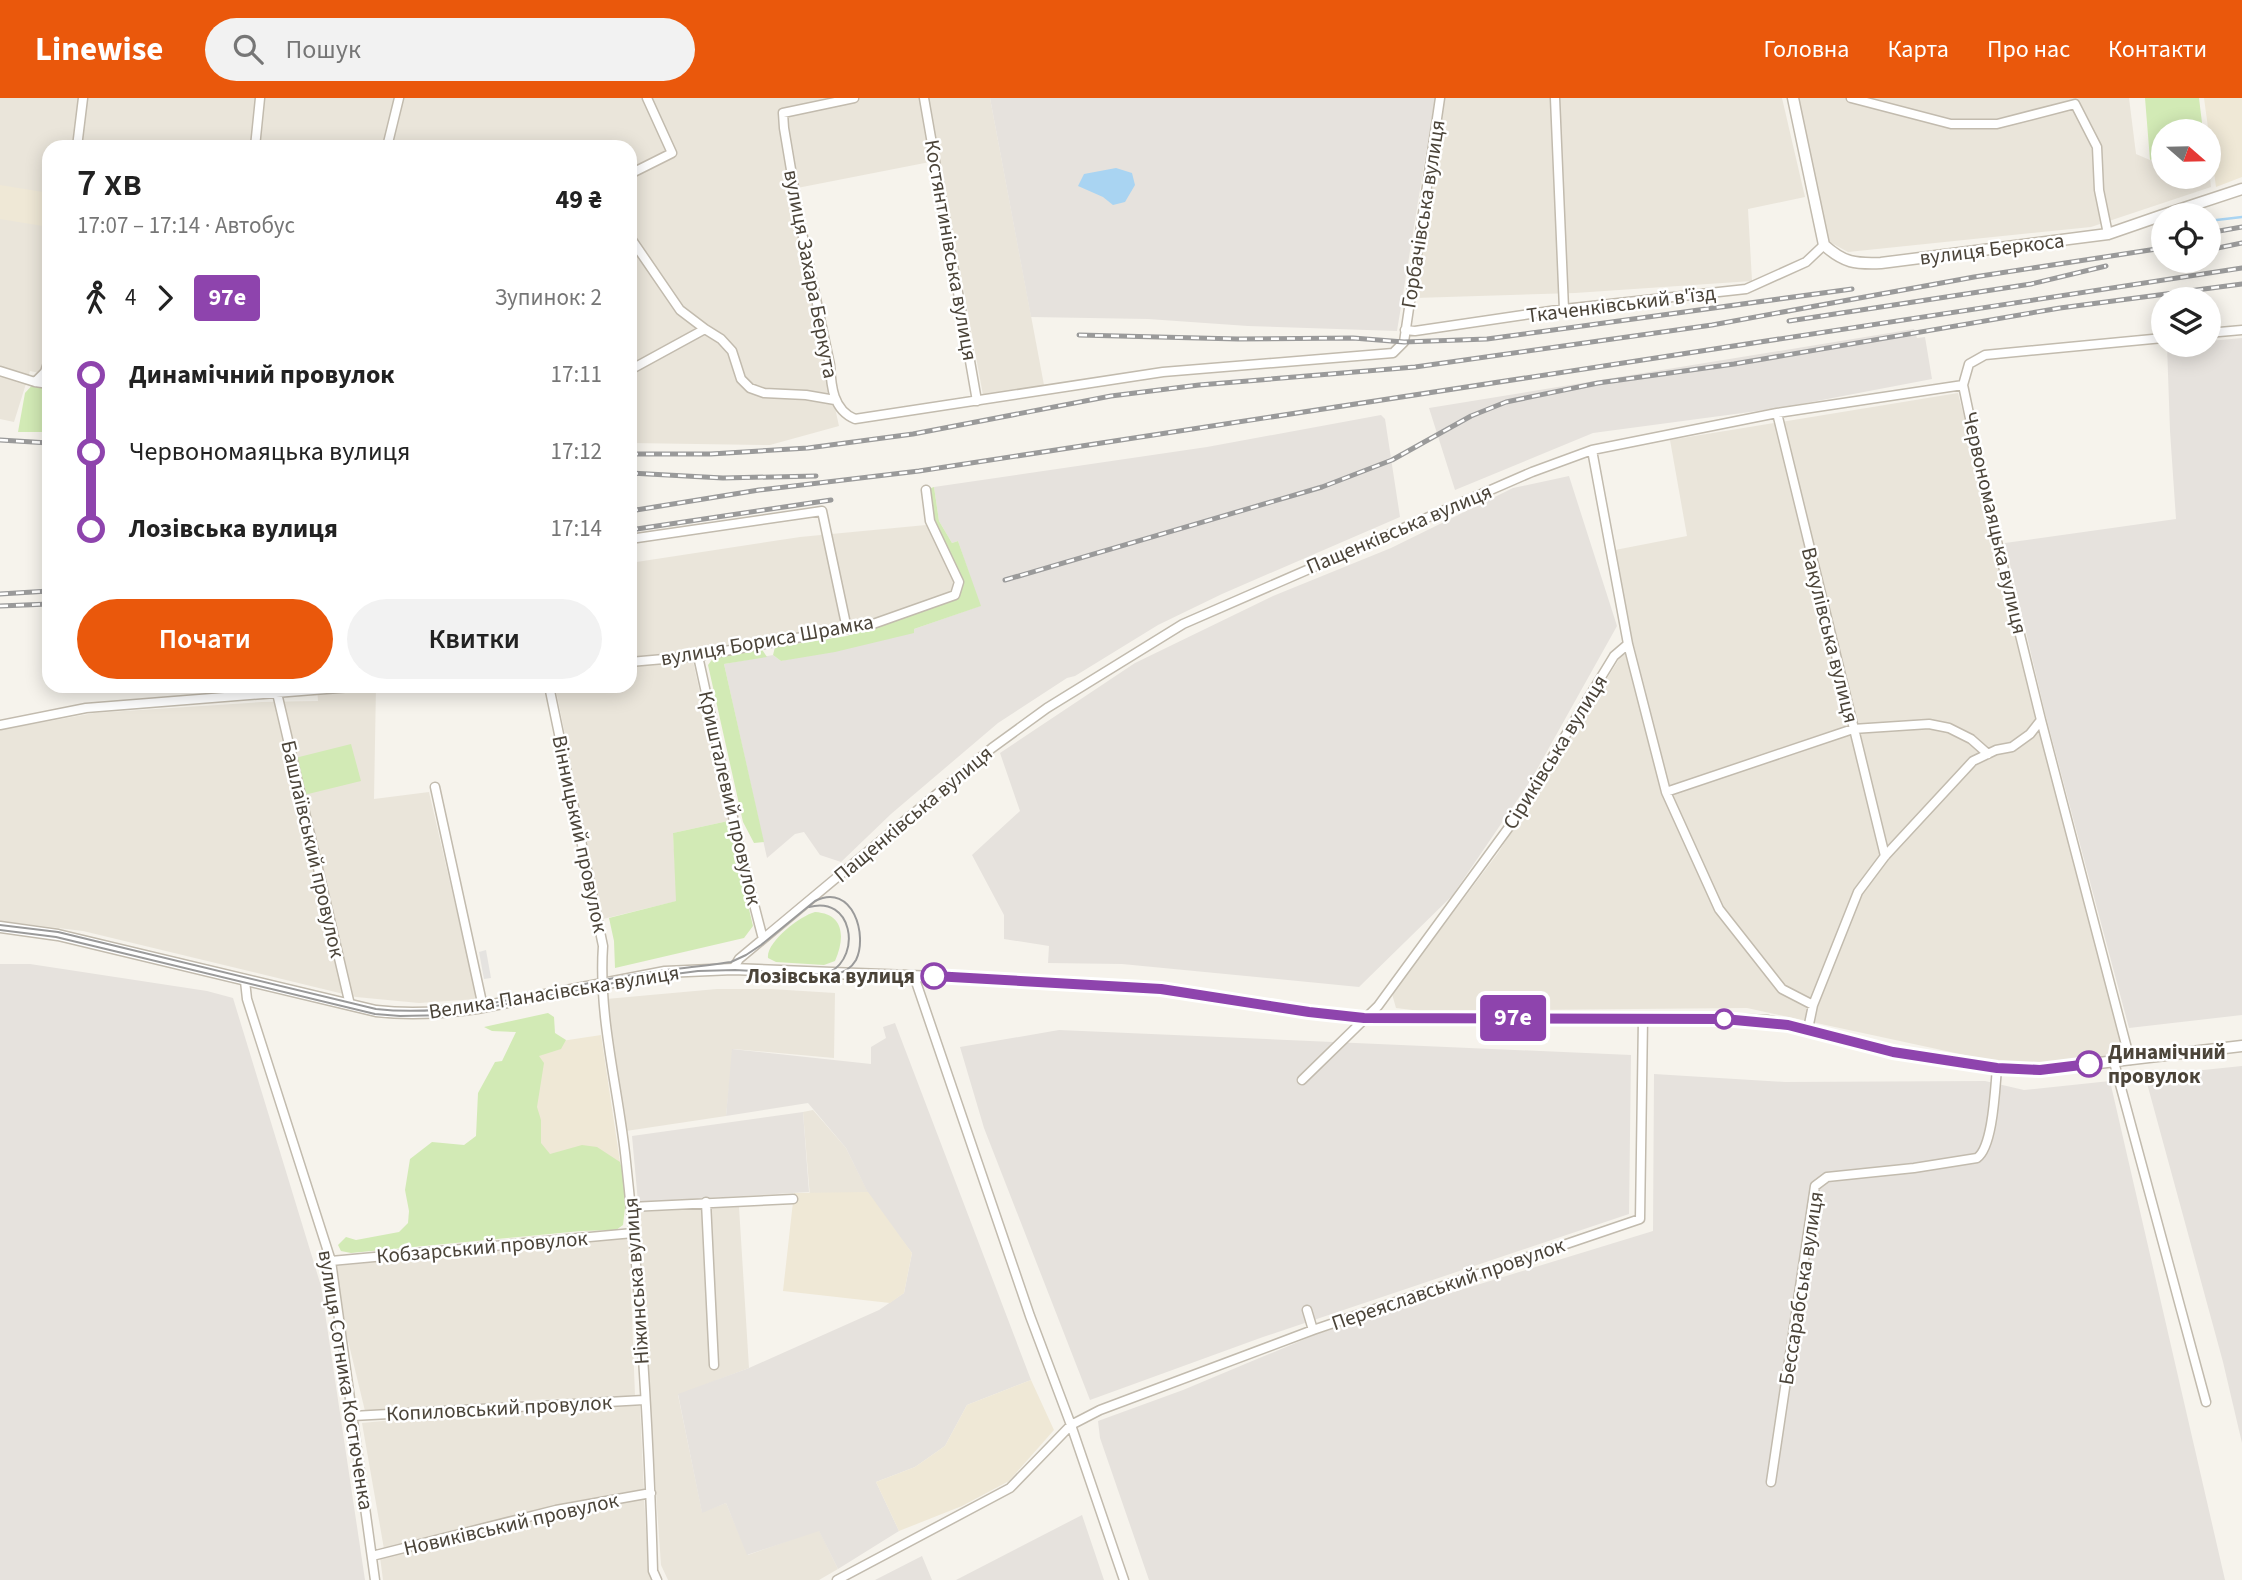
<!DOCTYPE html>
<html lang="uk">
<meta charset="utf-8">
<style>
:root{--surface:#fff;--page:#f2f2f2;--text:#222;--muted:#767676;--accent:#ea580c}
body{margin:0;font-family:"Source Sans 3",sans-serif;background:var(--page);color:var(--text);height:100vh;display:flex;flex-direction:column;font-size:26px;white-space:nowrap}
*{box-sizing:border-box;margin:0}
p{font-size:23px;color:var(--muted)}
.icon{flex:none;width:38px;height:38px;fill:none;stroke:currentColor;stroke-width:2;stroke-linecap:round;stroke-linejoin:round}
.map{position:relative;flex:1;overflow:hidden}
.drawer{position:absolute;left:42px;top:42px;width:595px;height:553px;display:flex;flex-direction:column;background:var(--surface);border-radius:21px;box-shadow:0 4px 18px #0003}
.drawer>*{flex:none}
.badge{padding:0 14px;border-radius:5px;font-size:24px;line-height:46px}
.needle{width:46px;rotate:110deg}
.fabs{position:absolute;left:2151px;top:21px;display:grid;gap:14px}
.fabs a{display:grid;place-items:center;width:70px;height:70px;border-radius:50%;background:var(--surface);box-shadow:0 4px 18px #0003;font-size:35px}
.map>.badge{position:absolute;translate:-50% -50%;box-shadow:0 0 0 4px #fff}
.legs{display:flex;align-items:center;gap:10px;height:77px;padding:0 35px;font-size:23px}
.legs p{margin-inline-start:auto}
.summary{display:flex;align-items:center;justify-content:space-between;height:119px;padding:0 35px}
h1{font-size:38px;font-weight:600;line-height:52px}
.button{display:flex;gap:14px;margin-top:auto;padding:14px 35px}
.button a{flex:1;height:80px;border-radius:42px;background:var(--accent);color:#fff;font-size:28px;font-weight:600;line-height:80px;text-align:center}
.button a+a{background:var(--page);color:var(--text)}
ul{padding:0 35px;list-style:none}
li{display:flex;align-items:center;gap:24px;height:77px;font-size:26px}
li i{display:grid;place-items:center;width:10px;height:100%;margin:0 9px;background:currentColor}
li i::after{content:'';width:18px;height:18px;margin:-9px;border:5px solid;border-radius:50%;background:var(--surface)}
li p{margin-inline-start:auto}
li:first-child i{background:linear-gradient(#0000 50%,currentColor 0)}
li:last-child i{background:linear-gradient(currentColor 50%,#0000 0)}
header{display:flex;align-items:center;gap:42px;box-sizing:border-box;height:98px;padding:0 35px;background:var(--accent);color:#fff}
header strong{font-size:33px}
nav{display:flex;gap:38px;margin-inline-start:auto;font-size:24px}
.search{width:490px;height:63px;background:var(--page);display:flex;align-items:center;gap:18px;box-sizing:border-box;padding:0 24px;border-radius:38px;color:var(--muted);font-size:26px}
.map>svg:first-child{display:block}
</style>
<header>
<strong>Linewise</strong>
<div class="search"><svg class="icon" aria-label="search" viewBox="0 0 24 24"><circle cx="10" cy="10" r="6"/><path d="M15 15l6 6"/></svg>Пошук</div>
<nav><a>Головна</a><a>Карта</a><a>Про нас</a><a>Контакти</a></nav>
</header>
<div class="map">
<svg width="2242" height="1482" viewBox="0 0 2242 1482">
<rect width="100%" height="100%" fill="#f6f3ec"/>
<path fill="#eae5da" d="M0,0H990L1044,287L983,297L940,62L787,92L839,328L770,347L630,345V49H49V277L30,273L14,324L0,321Z
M1443,0H1782L1805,99L1748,111L1752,183L1575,195L1415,200Z
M1799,0H2129L2136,56L2150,62L2163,56V79H2208L2209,71L2211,89L2091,129L1848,154L1826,142Z
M1958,295L2122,943L2104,959L2043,966L1997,964L1747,910L1420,913L1396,910L1392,896L1498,755L1621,558L1633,549L1615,452L1687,438L1670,342Z
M926,427L956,483L951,495L869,523L691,554L728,723L673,735L677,803L603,821L555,588H630V465L800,439Z
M317,588H376L374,701L429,694L477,901L419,905L356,899L83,833L0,823V632L94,615L262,604L318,603Z
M717,891H771L835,895L834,960L733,951L726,1018L626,1033L606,901Z
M813,1012L846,1050L868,1094L810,1099L803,1014Z
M739,1109L749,1270L678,1297L702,1414L726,1405L748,1457L819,1432L838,1471L819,1482H668L661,1467L638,1136L639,1114Z
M629,1139L635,1298L548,1301L365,1313L344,1226L337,1168Z
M594,1308H640L644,1393L384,1451L362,1325L478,1314Z
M644,1400L649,1476L652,1482H383L380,1459L567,1412Z"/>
<path fill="#e6e2dd" d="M990,0H1435L1397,233L1248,228L1148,221L1031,219Z
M1914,231L1917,240L1925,239L1932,281L1780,310L1593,335L1455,392L1429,310Z
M2242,240V917L2129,930L2045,615L2005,445L2176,421L2170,333L2167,247H2208L2209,243Z
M1381,317L1385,321L1400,419L1222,496L1158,527L1075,578L1067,580L998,625L891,716L841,764L820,757L804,734L795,736L767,760L724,566L773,557L781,563L914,531L980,508L958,443L952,445L939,423L934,389L1207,349Z
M1569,378L1617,528L1531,682L1452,798L1359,889L1122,866L1048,865L1049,848L1004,841V817L972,757L1020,713L1000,655L1135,565L1273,498L1391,450L1513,390Z
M0,866H30L207,893L233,900L321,1188L365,1482H0Z
M895,925L1031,1282L967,1307L945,1348L915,1369L876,1384L899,1433L838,1471L819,1433L747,1457L726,1405L702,1415L678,1296L749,1270L879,1212L904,1195L912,1155L872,1103L846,1050L808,1005L726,1018L732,951L871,966V949L886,940L883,929Z
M1059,932L1631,957L1629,1116L1263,1239L1090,1302L984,1030L960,949Z
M2242,968V1345L2223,1264L2145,978Z
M1654,976L1785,984L1985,983L2024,992L2110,983L2225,1482H1149L1100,1340L1098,1323L1183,1292L1317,1236L1653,1133Z
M803,1014L809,1094L638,1104L632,1038Z
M1082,1417L1104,1482H956Z
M922,1458L932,1482H875Z"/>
<path fill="#efe8d6" d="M2204,0H2242V79L2216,89Z
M0,87L49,95V129L0,121Z
M601,937L620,1064L527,1078L509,951Z
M868,1094L912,1155L904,1195L890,1205L783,1193L794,1095Z
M1031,1282L1054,1332L1009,1383L962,1408L899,1433L876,1384L915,1369L945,1348L967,1307Z"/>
<path fill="#d2eab5" d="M2145,0H2199L2203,33H2163V56L2150,62Z
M35,284L49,286V334H18L25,295Z
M934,389L939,423L952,445L958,443L981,508L914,531V535L835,554L781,563L773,557L775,549L847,538L957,498L963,482L932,422L928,391Z
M761,550L767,559L724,566L764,744L754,745L743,724L708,567L714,559Z
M351,646L361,683L304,697L295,660Z
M728,723L753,828L744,840L615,870L614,843L609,820L676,803L673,735Z
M815,814C845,816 845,840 835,863L824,867L776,864L768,860C766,844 800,818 815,814Z
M548,915L554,919L555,935L566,942L561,951L539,958L544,965L537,1009L541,1022V1045L550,1056L582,1047L597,1049L620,1064L624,1079L625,1110L623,1127L616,1132L581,1133L351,1155L341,1153L338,1147L346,1139L356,1142L399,1134L408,1125L409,1113L405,1092L410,1061L432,1044L464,1047L476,1038L478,995L495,964L502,963L516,934L492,933L484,929Z"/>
<path fill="#e5e3e0" d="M486,852L491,880L484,881L479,854Z"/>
<path fill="#a9d4f2" d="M1116,70L1132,75L1135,87L1125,104L1113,107L1103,99L1078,88L1084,76Z"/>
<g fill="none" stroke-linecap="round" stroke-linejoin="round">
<path stroke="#a9d4f2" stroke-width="2.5" d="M2208,123L2242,119
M2187,201L2188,195"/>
<g stroke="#c2bbae" stroke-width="11">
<path id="minor" d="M854,0L783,15L784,30L800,125L830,267C831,288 833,312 855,321L1163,274L1393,255L1404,244L1440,0
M924,0L977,303
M1555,0L1564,211
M1851,0L1951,26H1997L2075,6L2097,49L2099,92L2108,136
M77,49L83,0
M255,49L260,0
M387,49L399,0
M630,76L672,55L647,0
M630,139L680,212L705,231
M1405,232L1415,233L1564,211L1746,191L1806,164L1824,147
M2208,235L2242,232
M630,272L705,231L721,241L732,253L741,281L750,290L764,295L806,297L835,302
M0,273L35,284L49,286
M35,284L45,274L49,262
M1777,315L1885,758
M630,441L822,413L847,531
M1628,546L1666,694L1719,811L1782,891L1813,907
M698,558L741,756L763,841
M630,564L698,558L873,526L955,497L959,484L930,423L926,392
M549,588L603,848C598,920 619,993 626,1064C641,1200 649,1337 653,1473L657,1482
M277,595L350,907
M2041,622L2130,962
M0,627L86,610L364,588
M435,689L483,909
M1666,694L1853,631L1929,626L1949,630L1971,641L1988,656
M733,871L739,861L992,650L1047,610L1183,526L1532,374L1592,352L1777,315L1963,287L1969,266L1985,257L2163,240
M914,878L1030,1218L1071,1327L1124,1482
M245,883L247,901L331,1163L375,1482
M1808,931L1813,907L1858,794L1885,758L1973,663L1996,652L2012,649L2030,636L2041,622L1989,411L1963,287
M2114,964L2206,1304
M1302,982L1378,908L1512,725L1614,558L1628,546L1592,352
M706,1104L714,1267
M631,1109L793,1101
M331,1163L633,1135
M1307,1212L1313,1232
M353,1318L644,1302
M1771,1384L1815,1088L1827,1079L1914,1070L1977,1060C1993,1049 1995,991 1997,970
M372,1458L556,1412L651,1395
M837,1482L1010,1390L1071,1327L1100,1312L1313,1232L1640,1121L1643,920"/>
</g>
<g stroke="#c2bbae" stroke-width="13">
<path id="tertiary" d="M1793,0L1824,147C1844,165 1855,166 1881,165L2108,136L2163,117
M2163,117L2242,91
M0,829L58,837L376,913C410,917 443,915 477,910L665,874L733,871L935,879L1161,891L1309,914L1364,920L1724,921L1768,923L1808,931L1893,954L1997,970L2040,972L2242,948"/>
</g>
<use href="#minor" stroke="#fff" stroke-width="8"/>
<use href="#tertiary" stroke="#fff" stroke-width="10"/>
<path stroke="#9a9a9a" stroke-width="2" d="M809,809C852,797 862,857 830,874
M0,827L58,834L376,911C456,920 535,895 614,880C653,872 692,870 731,864L746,857L761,847L815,803C853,784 868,838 856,862C851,871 843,875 833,877L735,872L698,873L629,882L450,917L400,918L375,916L56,839L0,832"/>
<g stroke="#9a9a9a" stroke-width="5">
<path id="rail" d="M2208,135L2242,129
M2208,152L2242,145
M1789,223L2031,186L2106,168
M1079,237L1238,241L1353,240L1404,244L1487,241L1852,191
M0,342L49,345
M630,356H711L808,350L913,336L1111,298L1199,287L1415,269L1712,227L1974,179L2163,150
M630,375L723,380L816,378
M630,413L759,392L919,373L2242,170
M630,432L831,402
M1005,482L1322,389L1392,362L1471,318L1506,304L1598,285L1734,266L2060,210L2242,186
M0,496L49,493
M0,508L49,506"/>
</g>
<use href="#rail" stroke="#fff" stroke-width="2.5" stroke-dasharray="8" stroke-linecap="butt"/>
</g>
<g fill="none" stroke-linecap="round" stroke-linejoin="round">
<g stroke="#fff" stroke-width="16">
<path id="line-1" d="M934,878L1161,891L1309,914L1364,920L1724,921L1788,927L1893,954L1997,970L2040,972L2089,966"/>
</g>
<use href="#line-1" stroke="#8e44ad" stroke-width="10"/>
</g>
<g fill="#fff" stroke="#8e44ad" stroke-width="3.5">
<circle cx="934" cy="878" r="12"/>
<circle cx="1724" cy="921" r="9"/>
<circle cx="2089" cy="966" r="12"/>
</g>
<g text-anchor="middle" stroke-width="5" stroke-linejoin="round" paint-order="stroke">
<g font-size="21" fill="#4b4439" stroke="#fff">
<text transform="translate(1423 116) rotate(-81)" y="7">Горбачівська вулиця</text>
<text transform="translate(1992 151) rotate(-7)" y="7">вулиця Беркоса</text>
<text transform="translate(951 152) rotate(80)" y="7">Костянтинівська вулиця</text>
<text transform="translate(811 176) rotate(79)" y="7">вулиця Захара Беркута</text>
<text transform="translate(1621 206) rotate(-7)" y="7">Ткаченківський в'їзд</text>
<text transform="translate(1995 425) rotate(77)" y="7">Червономаяцька вулиця</text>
<text transform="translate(1399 431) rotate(-23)" y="7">Пащенківська вулиця</text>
<text transform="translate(1830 537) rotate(76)" y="7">Вакулівська вулиця</text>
<text transform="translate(767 542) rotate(-10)" y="7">вулиця Бориса Шрамка</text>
<text transform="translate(1555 654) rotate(-58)" y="7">Сіриківська вулиця</text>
<text transform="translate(730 700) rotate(77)" y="7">Кришталевий провулок</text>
<text transform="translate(913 716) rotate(-40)" y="7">Пащенківська вулиця</text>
<text transform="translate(580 736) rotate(78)" y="7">Вінницький провулок</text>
<text transform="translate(313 751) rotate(77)" y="7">Башлаївський провулок</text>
<text transform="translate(554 894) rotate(-9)" y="7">Велика Панасівська вулиця</text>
<text transform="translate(482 1149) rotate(-5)" y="7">Кобзарський провулок</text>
<text transform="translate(636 1183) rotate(-94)" y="7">Ніжинська вулиця</text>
<text transform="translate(1448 1186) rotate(-19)" y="7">Переяславський провулок</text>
<text transform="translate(1801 1190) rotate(-81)" y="7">Бессарабська вулиця</text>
<text transform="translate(346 1282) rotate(81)" y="7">вулиця Сотника Костюченка</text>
<text transform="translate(499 1310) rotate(-3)" y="7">Копиловський провулок</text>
<text transform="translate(511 1426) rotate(-13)" y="7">Новиківський провулок</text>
</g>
<g font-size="21" font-weight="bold" fill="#4b4439" stroke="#fff" text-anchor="end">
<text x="915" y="885">Лозівська вулиця</text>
<text x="2108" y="961" text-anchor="start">Динамічний<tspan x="2108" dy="24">провулок</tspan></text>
</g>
</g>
</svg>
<div class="fabs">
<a><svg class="needle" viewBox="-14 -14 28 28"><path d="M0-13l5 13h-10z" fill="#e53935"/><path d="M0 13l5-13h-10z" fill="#767676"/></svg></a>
<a><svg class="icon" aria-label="locate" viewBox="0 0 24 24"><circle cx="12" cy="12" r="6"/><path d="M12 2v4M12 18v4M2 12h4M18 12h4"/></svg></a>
<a><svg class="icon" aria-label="layers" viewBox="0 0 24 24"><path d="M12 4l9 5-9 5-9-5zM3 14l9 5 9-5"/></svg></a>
</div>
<b class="badge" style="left:1513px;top:920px;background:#8e44ad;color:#fff">97е</b>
<section class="drawer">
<div class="summary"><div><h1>7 хв</h1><p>17:07 – 17:14 · Автобус</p></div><b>49 ₴</b></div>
<div class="legs"><svg class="icon" aria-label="walk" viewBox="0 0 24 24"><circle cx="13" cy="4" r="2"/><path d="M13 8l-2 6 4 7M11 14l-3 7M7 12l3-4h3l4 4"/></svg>4<svg class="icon" aria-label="forward" viewBox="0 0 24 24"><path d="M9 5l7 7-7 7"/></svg><b class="badge" style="background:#8e44ad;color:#fff">97е</b><p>Зупинок: 2</p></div>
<ul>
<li><i style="color:#8e44ad"></i><b>Динамічний провулок</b><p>17:11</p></li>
<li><i style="color:#8e44ad"></i><span>Червономаяцька вулиця</span><p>17:12</p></li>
<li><i style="color:#8e44ad"></i><b>Лозівська вулиця</b><p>17:14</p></li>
</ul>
<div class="button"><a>Почати</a><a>Квитки</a></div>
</section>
</div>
